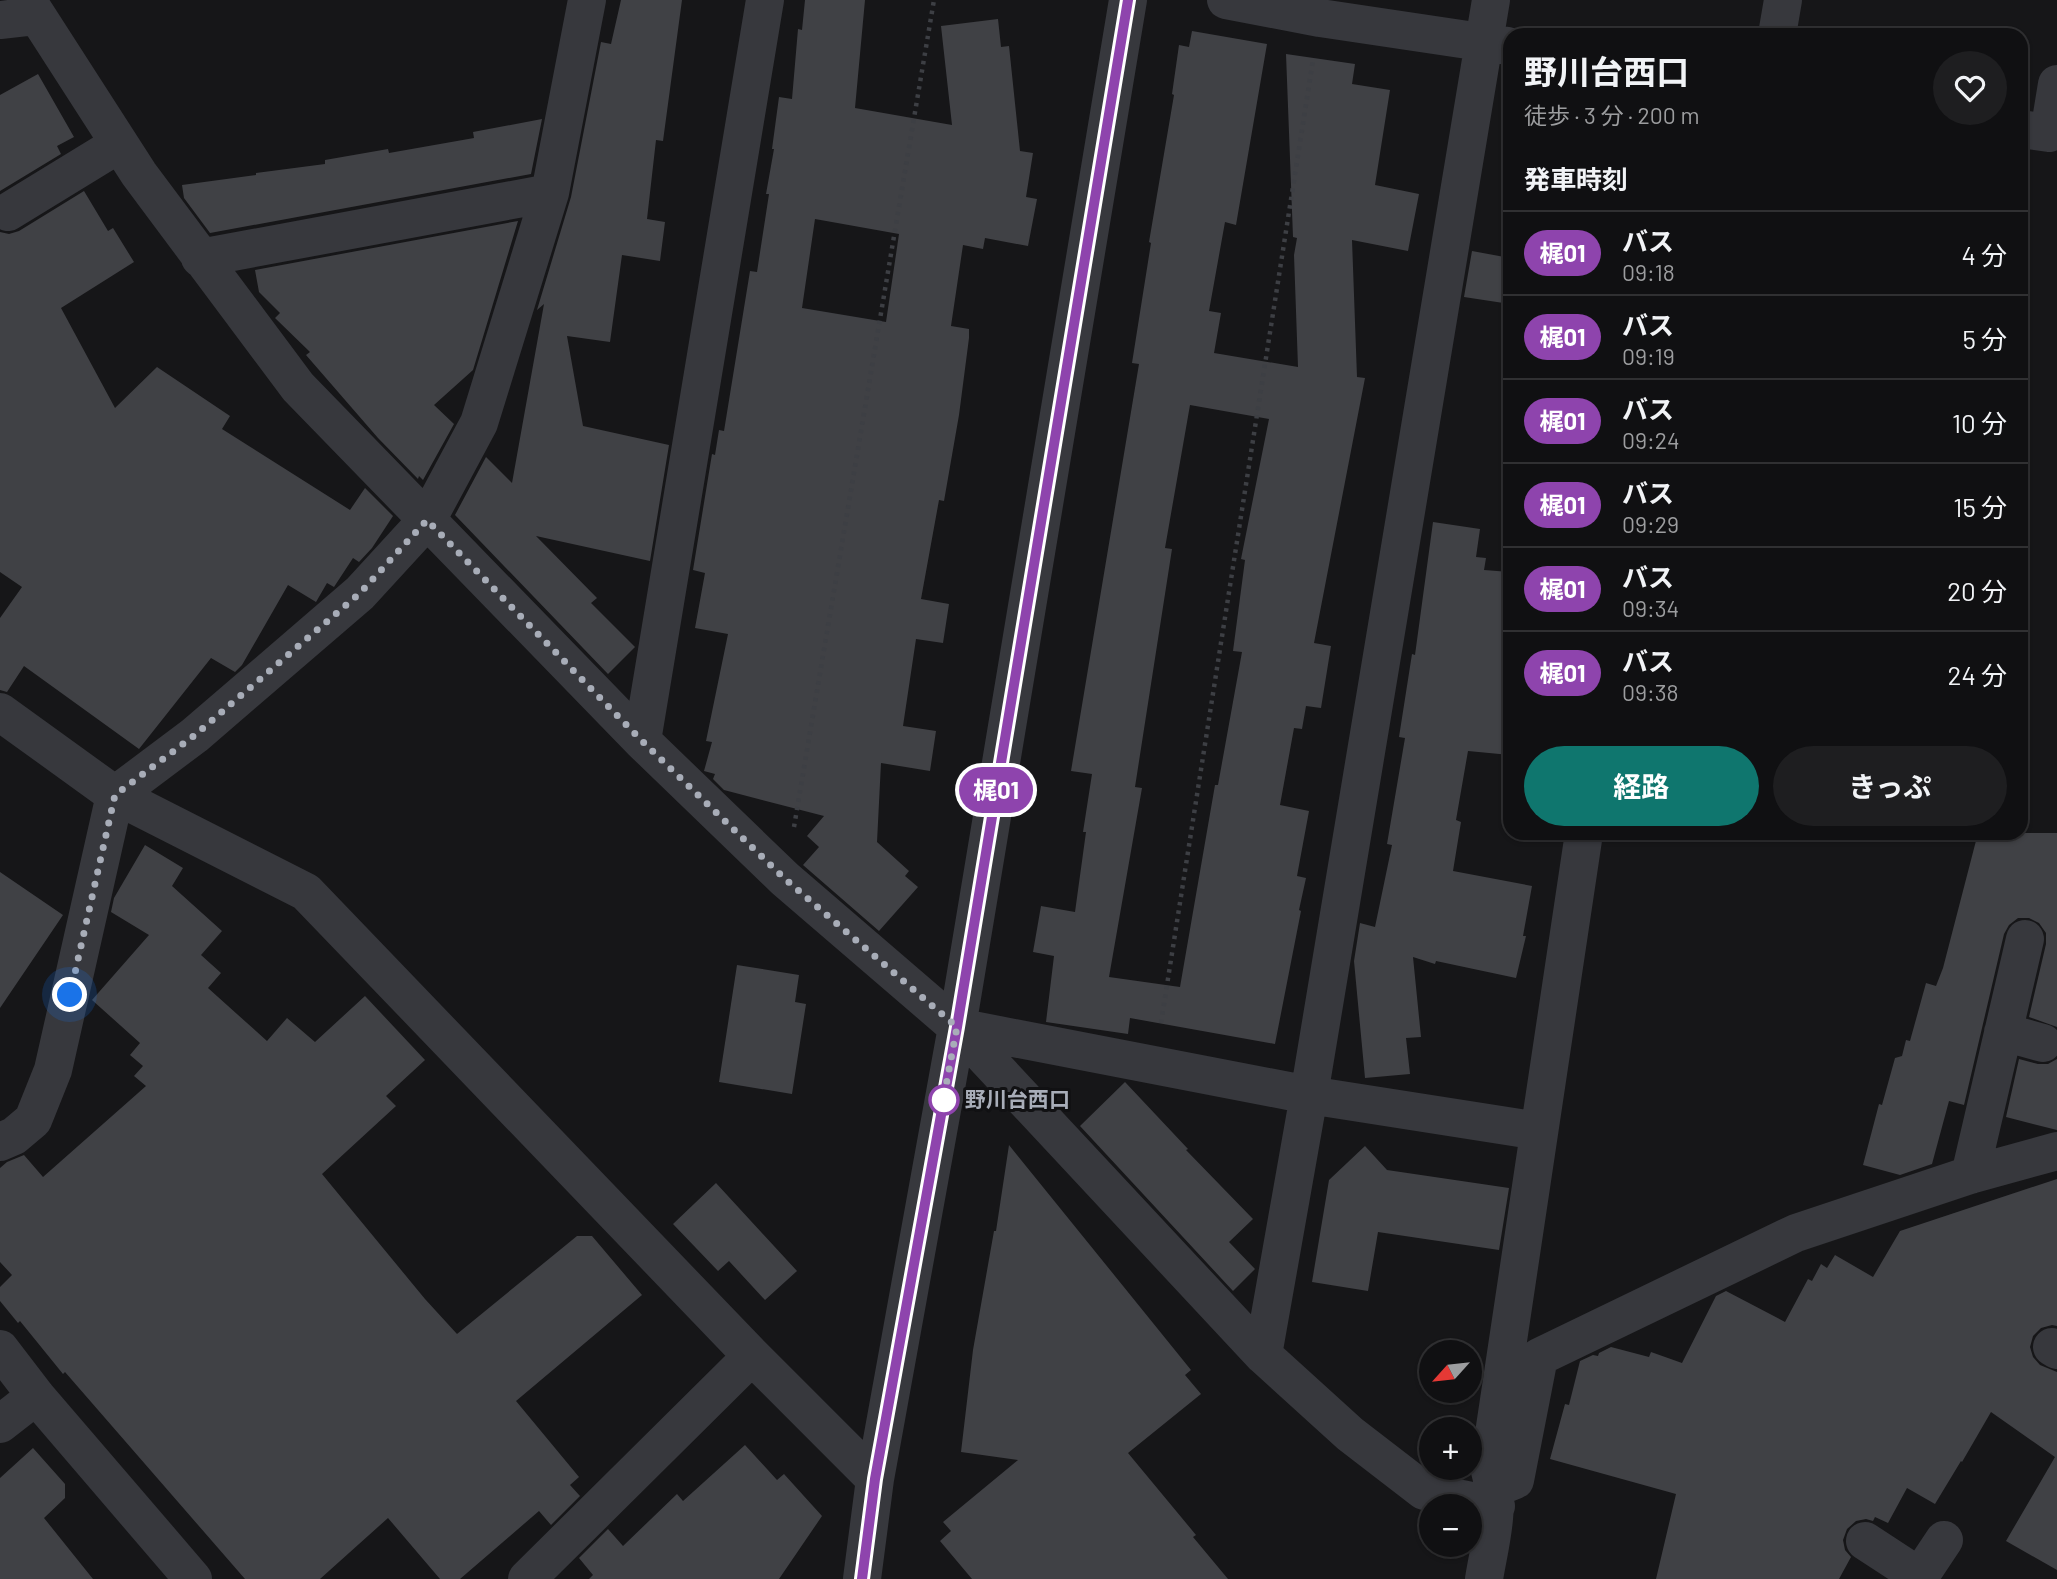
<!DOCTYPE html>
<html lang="ja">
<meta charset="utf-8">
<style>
:root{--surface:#101012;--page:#1e1e20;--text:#f1f3f6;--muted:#9c9d9f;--line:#303032;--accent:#0f766e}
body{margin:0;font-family:Barlow,"Noto Sans JP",sans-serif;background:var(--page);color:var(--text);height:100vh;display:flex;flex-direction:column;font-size:26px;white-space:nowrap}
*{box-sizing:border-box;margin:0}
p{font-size:23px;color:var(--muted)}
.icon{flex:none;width:38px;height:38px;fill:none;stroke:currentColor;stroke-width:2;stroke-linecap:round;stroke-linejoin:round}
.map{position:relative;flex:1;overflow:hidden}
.details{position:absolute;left:1503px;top:28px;width:525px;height:812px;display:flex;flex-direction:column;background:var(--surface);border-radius:21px;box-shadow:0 2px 5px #0004,0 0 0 2px var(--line)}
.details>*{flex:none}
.badge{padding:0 14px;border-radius:23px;font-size:24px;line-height:46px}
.needle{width:46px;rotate:243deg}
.buttons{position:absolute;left:1419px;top:1340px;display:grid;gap:14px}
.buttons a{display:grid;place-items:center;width:63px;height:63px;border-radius:50%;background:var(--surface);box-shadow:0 2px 5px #0004,0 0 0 2px var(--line);font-size:35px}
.you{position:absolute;width:35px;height:35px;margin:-18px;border:5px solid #fff;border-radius:50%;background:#1a73e8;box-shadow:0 0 0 10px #1a73e833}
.map>.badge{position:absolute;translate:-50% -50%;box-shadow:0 0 0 4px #fff}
h2{padding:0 21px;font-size:26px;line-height:63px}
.round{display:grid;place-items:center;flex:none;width:74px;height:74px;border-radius:37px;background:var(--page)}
.headline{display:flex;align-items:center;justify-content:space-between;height:119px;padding:0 21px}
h1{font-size:33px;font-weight:700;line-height:52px}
.button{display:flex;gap:14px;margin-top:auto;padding:14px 21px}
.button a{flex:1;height:80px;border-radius:42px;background:var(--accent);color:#fff;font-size:28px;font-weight:700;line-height:80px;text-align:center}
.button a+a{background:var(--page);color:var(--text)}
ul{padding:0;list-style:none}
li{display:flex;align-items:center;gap:21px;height:84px;padding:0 21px;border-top:2px solid var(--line)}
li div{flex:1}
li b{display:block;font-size:26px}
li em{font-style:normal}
li .badge{min-width:77px;font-weight:700;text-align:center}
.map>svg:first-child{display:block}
</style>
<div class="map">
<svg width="2057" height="1579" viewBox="0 0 2057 1579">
<rect width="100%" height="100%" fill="#161618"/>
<path fill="#404145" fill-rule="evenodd" d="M621,0H682L663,141L656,140L647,219L665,222L660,261L622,255L610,342L567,336L583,426L669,445L650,561L536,536L597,598L591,603L635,647L608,674L455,515L486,457L512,483L544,304L537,310L571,197L601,42L611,44Z
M805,0H865L855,108L952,125L941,26L998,19L1001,47L1009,46L1020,151L1033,153L1026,197L1037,199L1028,246L985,238L983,249L963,245L951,326L969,329V338L959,415L944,501L939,500L921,599L949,604L943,643L916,639L903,726L936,731L930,771L881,763L877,842L909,871L905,876L918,887L879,931L803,865L819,847L807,836L824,816L724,790L713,779L715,774L704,771L712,742L706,741L728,634L695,628L705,573L693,570L712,454L715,455L719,430L724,431L750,271L757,272L769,194H766L774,149H772L779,97L792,99L798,29L802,30ZM815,219L899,234L886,322L802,308Z
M1192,31L1267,44L1236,225L1225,222L1209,311L1221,313L1214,353L1298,367L1294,255L1297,238L1293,237L1286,54L1355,64L1352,84L1390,90L1375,185L1419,194L1408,251L1352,240L1357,377L1365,378L1314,643L1331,646L1321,708L1306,706L1302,729L1294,728L1280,805L1309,811L1297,876L1306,878L1299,910L1301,911L1275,1044L1130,1018L1128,1034L1046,1022L1054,956L1033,952L1041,906L1075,912L1086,832H1083L1092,774L1071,771L1139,364L1132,363L1151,243L1149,242L1174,95L1172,94L1179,45L1189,47ZM1190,405L1269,419L1241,559L1245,560L1233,651L1242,652L1218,785H1215L1180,987L1109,977L1142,788L1135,787L1172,549L1165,548Z
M38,74L74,137L57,146L61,154L0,191V95Z
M542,119L531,174L210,233L184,198L182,185L256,175V173L325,164V160L388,149L389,153L474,138L473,132Z
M84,191L108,231L113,228L134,262L61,308L115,408L157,367L230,416L222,429L350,510L365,488L393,516L372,548L359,562L353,558L334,587L327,583L316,602L288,585L242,665L235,672L211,658L139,749L24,666L7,692L0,690V618L22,587L0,572V232L9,234L19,231Z
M518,221L473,370L434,405L454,424L423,480L419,476L418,479L378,438L306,355L310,352L275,318L280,313L259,292L255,270Z
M1472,251L1510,258V304L1464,297Z
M1433,522L1480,529L1476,557L1486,558L1484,570L1510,572V755L1468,751L1456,820L1461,822L1453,871L1532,886L1523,936H1526L1516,978L1436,961L1435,964L1413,957L1421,1037L1406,1038L1410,1074L1365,1078L1354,961L1360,923L1375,927L1392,845L1387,844L1405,738L1399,737L1412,654L1415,655Z
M1978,833H2057V1027L2029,1017L2046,944V933L2039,923L2029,918H2018L2009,925L2004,934L1964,1105L1949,1101L1932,1164L1900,1175L1863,1165L1879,1104L1882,1105L1895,1058L1902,1056L1906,1040L1910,1041L1926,983L1936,986L1943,968Z
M145,845L183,868L172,886L222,931L201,955L221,973L208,988L267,1041L287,1018L315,1042L365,996L425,1060L386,1096L396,1106L322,1174L425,1299L457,1334L577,1236H592L642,1295L516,1401L579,1477L570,1485L580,1496L551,1525L539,1511L460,1579H440L388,1518L320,1579H245L65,1372L63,1374L20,1321L18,1323L0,1301V1287L12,1275L0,1262V1168L7,1162L24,1155L43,1177L146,1086L134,1076L143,1066L130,1055L140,1043L92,1000L149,935L111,912L114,898Z
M0,872L63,915L0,1008Z
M737,965L799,975L795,1002L806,1004L792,1094L719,1082Z
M2019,1059L2038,1064H2048L2057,1059V1130L2006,1117Z
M1125,1082L1188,1149L1186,1150L1253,1219L1229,1242L1255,1269L1233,1291L1080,1126Z
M1009,1145L1191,1370L1185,1375L1201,1394L1128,1453L1196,1535L1193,1537L1228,1579H972L940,1541L951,1531L943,1522L1018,1460L961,1452L973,1350L994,1231H996Z
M1365,1146L1387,1170L1509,1188L1499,1250L1378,1232L1368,1291L1312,1282L1329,1180Z
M2057,1179V1326L2052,1325L2041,1328L2033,1336L2030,1347L2033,1357L2040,1365L2057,1372V1570L2006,1541L2055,1457L1991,1412L1962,1462L1961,1461L1935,1504L1907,1488L1888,1523L1875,1517L1873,1521L1866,1519L1856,1521L1847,1529L1843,1540L1845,1550L1851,1557L1839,1579H1656L1676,1494L1550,1459L1565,1404L1569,1405L1580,1361L1593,1355L1598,1356L1599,1353L1611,1347L1649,1357L1651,1352L1682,1363L1716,1296L1726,1291L1785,1322L1808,1279L1812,1281L1821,1264L1827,1268L1835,1255L1873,1277L1900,1231Z
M716,1183L797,1271L765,1300L729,1261L718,1271L673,1224Z
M745,1445L777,1480L784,1474L822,1516L779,1579H589L593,1575L579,1558L608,1529L623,1546L677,1494L683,1501Z
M33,1448L65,1484V1498L44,1518L93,1579H0V1478Z"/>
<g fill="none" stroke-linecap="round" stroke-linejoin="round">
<path stroke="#3d3f44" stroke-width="4.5" stroke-dasharray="3.5 5" stroke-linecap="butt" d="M794,827L934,0
M1161,1023L1313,60"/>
<path stroke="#37383d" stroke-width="38" d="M27,0L139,174L298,387L642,741L785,879L957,1027L1263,1355L1350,1434L1424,1491L1496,1506
M1226,0L1320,18L1508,46
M0,20L35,16
M1777,35L1783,0
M2021,129L2049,133L2057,84
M8,212L119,144
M200,258L550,193
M0,712L115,795L306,892L752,1356L875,1479
M642,741L765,0
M957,1027L1309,1095L1539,1131
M2003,1032L2043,1043
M0,1142L14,1136L33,1120L53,1070L115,795L195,735L360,593L427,520L479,423L550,193L587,0
M1970,1175L2025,939
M2052,1347L2057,1350
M0,1349L36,1396L193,1579
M1263,1355L1309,1095L1491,0
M0,1424L36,1396
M1495,1488L1515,1480L1539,1357L1796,1233L1970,1175L2057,1151
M1865,1541L1920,1577
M527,1579L752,1356
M862,1579L875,1479L957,1027L1128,0
M1484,1579C1491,1537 1501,1509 1489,1467L1584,833
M1918,1579L1944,1540"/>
</g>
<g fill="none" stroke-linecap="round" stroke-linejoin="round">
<g stroke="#fff" stroke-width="16">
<path id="line" d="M862,1579L875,1479L957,1027L1128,0"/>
</g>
<use href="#line" stroke="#8e44ad" stroke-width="10"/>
<path stroke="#a8adb8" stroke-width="7" stroke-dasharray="0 12.6" d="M70,995L115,795L195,735L360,593L427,520L642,741L785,879L957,1027L942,1107L944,1100"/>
</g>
<circle fill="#fff" stroke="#8e44ad" stroke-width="3.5" cx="944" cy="1100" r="14"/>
<g text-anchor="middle" stroke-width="6" stroke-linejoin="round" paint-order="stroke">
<g font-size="21" font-weight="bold" fill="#a8adb8" stroke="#111113" text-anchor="start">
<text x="965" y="1107">野川台西口</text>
</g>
</g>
</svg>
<div class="buttons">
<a><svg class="needle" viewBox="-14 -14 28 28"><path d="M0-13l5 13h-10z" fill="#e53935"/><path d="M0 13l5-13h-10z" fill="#9c9d9f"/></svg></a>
<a>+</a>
<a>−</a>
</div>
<div class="you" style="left:70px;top:995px"></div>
<b class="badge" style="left:996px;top:790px;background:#8e44ad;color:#fff">梶01</b>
<section class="details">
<div class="headline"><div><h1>野川台西口</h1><p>徒歩 · 3 分 · 200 m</p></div><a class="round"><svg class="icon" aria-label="heart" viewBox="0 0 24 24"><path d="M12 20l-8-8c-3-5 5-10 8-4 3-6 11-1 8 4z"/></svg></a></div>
<h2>発車時刻</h2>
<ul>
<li><span class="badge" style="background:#8e44ad;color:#fff">梶01</span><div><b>バス</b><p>09:18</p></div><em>4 分</em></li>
<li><span class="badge" style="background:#8e44ad;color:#fff">梶01</span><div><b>バス</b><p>09:19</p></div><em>5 分</em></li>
<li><span class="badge" style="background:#8e44ad;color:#fff">梶01</span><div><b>バス</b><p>09:24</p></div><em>10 分</em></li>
<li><span class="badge" style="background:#8e44ad;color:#fff">梶01</span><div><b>バス</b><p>09:29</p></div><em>15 分</em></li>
<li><span class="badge" style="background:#8e44ad;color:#fff">梶01</span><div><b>バス</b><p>09:34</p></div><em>20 分</em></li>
<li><span class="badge" style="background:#8e44ad;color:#fff">梶01</span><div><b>バス</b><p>09:38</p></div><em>24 分</em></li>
</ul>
<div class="button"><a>経路</a><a>きっぷ</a></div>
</section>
</div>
